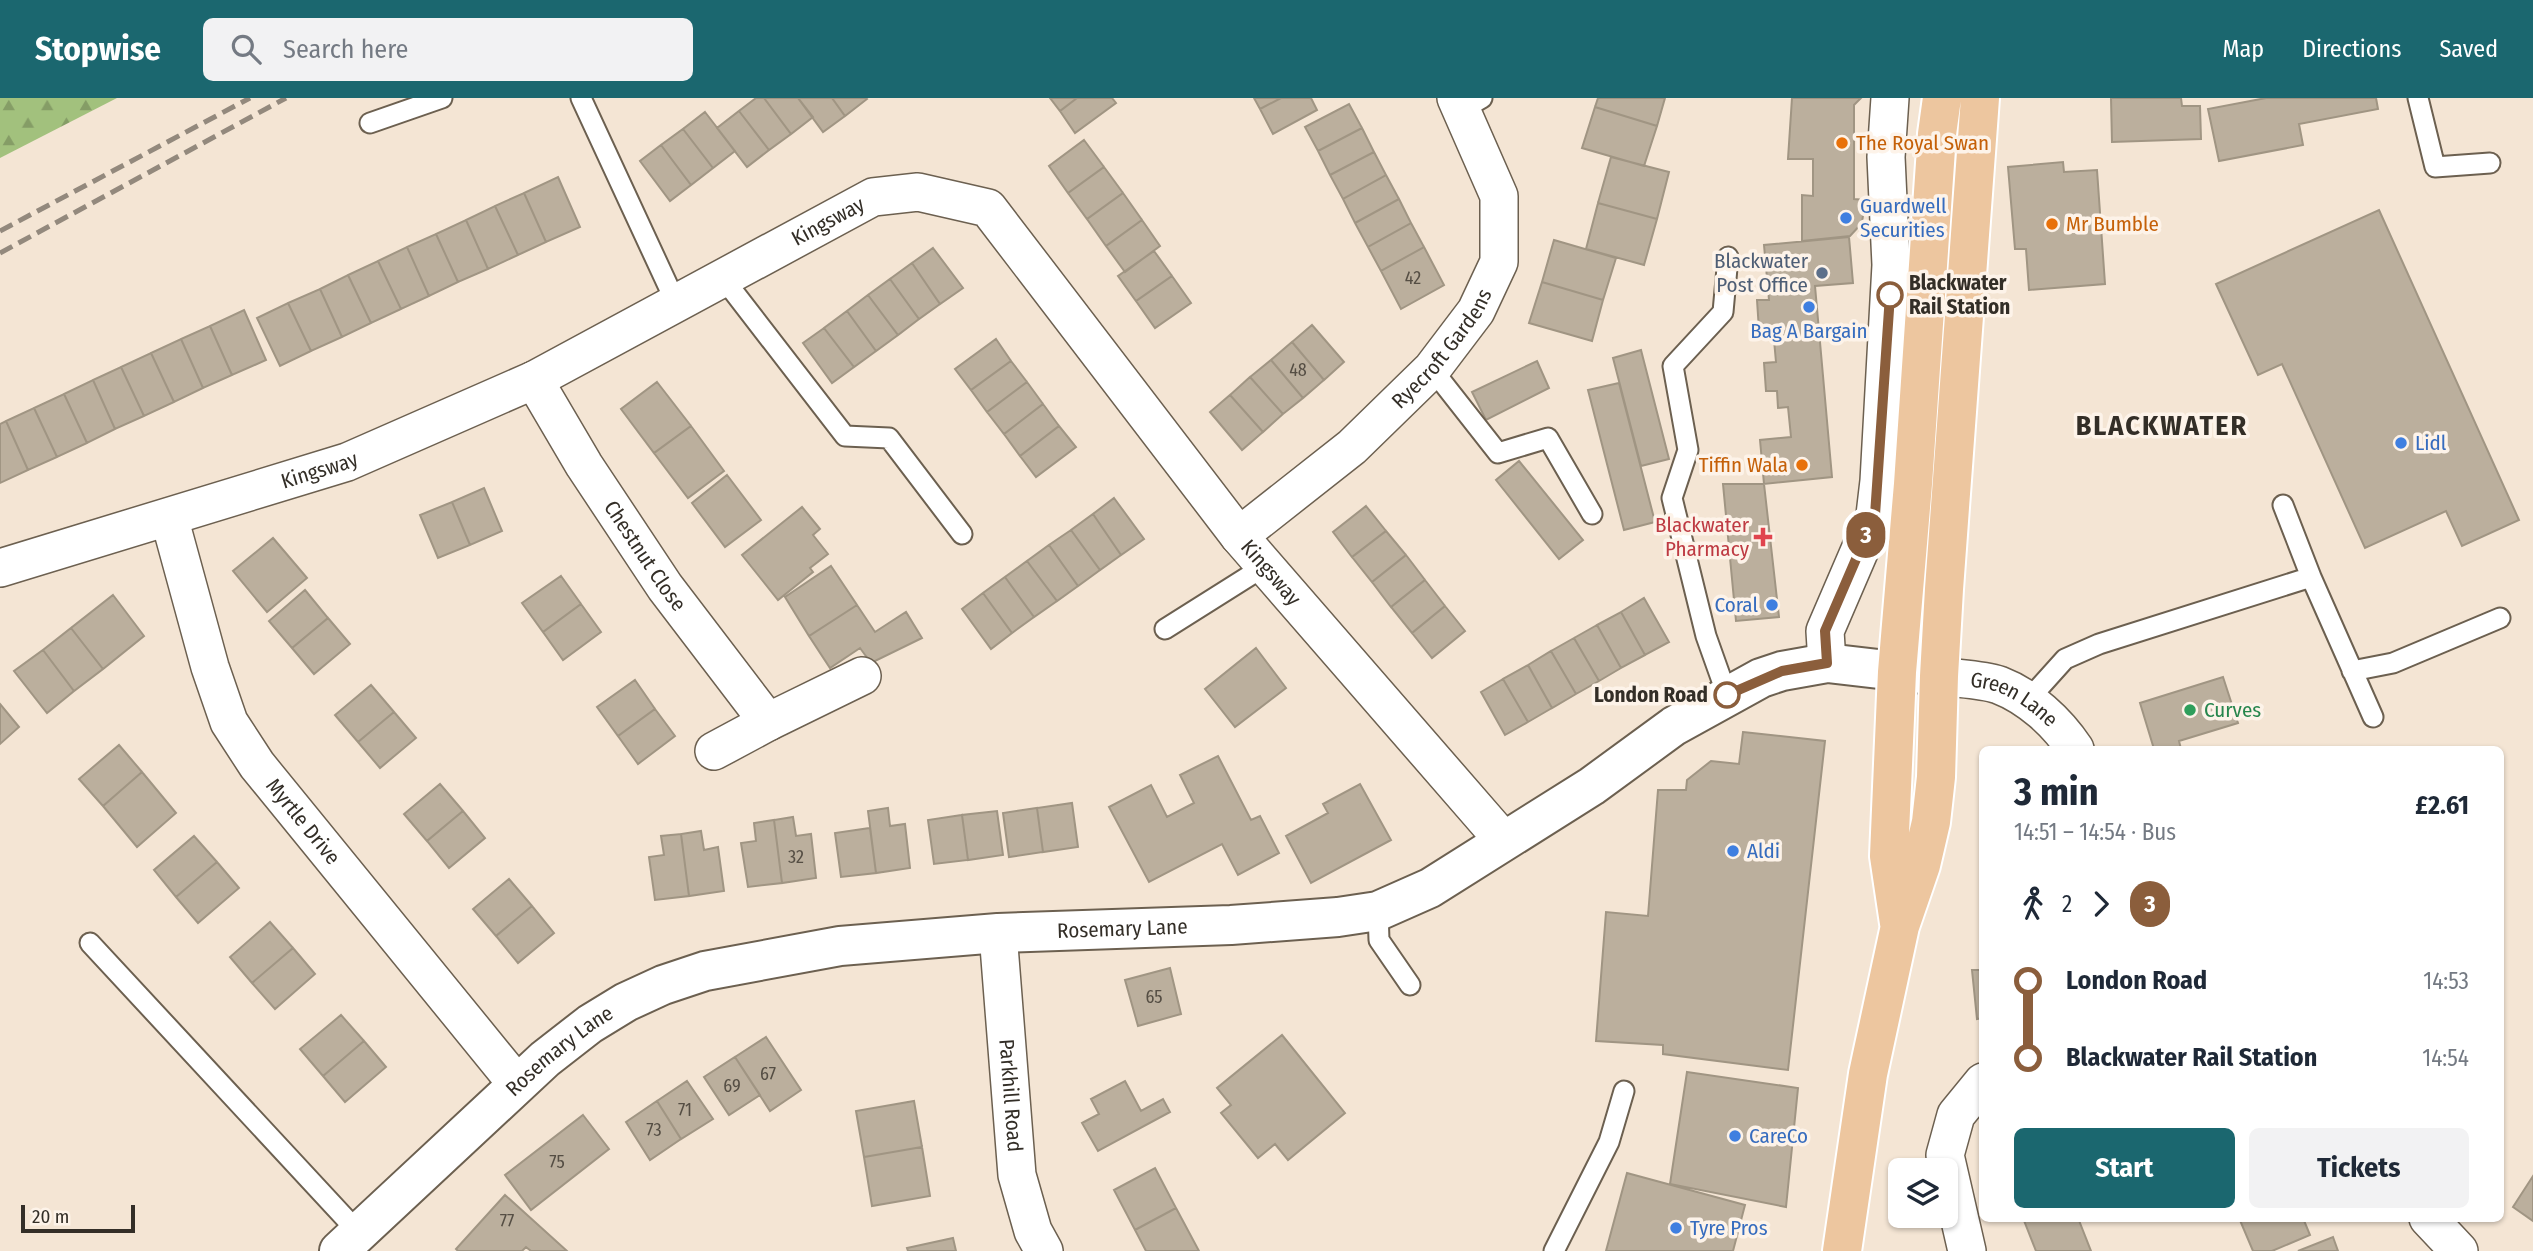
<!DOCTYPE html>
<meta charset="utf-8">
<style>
:root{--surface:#fff;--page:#f2f2f3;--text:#1f2937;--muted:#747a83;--accent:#1b676f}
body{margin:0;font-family:"Fira Sans Condensed",sans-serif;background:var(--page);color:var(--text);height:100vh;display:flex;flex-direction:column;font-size:26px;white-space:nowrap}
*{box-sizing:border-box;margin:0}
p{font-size:23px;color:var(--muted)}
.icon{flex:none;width:38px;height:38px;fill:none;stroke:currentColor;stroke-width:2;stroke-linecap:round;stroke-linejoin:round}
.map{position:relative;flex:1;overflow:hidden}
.drawer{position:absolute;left:1979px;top:648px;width:525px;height:476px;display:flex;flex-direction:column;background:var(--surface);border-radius:10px;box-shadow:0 2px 5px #0004}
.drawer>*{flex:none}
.badge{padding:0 14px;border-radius:23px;font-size:24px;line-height:46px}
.tools{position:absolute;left:1888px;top:1060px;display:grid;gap:14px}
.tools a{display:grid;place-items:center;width:70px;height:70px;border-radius:10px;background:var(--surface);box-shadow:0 2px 5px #0004;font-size:35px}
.scale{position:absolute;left:21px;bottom:18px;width:114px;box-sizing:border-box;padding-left:7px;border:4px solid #332e27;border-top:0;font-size:19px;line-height:24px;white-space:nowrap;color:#332e27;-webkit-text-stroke:5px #fdf3e9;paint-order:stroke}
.map>.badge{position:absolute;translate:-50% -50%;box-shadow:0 0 0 4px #fff}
.legs{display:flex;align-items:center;gap:10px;height:77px;padding:0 35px;font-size:23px}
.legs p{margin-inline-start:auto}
.head{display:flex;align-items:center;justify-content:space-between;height:119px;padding:0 35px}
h1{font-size:38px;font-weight:700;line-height:52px}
.cta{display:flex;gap:14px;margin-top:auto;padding:14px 35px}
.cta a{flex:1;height:80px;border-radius:10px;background:var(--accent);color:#fff;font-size:28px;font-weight:700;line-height:80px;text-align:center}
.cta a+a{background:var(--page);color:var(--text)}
ul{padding:0 35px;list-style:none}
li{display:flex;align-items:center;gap:24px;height:77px;font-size:26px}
li i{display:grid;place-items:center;width:10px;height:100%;margin:0 9px;background:currentColor}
li i::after{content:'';width:18px;height:18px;margin:-9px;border:5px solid;border-radius:50%;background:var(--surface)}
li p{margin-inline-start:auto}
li:first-child i{background:linear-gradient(#0000 50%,currentColor 0)}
li:last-child i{background:linear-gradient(currentColor 50%,#0000 0)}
header{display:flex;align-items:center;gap:42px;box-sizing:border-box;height:98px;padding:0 35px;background:var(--accent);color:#fff}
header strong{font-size:33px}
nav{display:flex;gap:38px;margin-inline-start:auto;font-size:24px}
.search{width:490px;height:63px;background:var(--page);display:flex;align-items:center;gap:18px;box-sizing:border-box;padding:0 24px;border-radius:10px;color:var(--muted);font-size:26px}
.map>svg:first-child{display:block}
</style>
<header>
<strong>Stopwise</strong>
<div class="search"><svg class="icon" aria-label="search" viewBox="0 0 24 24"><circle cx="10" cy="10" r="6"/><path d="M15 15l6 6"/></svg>Search here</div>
<nav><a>Map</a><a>Directions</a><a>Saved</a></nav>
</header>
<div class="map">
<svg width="2533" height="1153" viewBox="0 0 2533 1153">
<defs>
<pattern id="forest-firs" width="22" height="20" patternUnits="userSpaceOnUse" patternTransform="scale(1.75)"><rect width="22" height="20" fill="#a2c17d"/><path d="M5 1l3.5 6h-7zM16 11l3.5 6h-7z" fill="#859d66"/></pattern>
</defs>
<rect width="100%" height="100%" fill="#f4e5d4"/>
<path fill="url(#forest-firs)" d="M0,0H117L0,60Z"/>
<path fill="#bbaf9d" stroke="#a09583" stroke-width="2" d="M756,0H764L791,36L769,52L739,13Z
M764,0H798L813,19L791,36Z
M798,0H832L845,18L823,34Z
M832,0H866L867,1L845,18Z
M1050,0H1077L1060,13Z
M1077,0H1112L1116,5L1075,35L1060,13Z
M1254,0H1281L1260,11Z
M1281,0H1311L1317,12L1273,36L1260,11Z
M1598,0H1665L1657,28L1595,9Z
M1792,0H1861L1854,7V101L1865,102L1862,125L1850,138L1802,143V97L1813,98V61H1788Z
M2111,0H2181L2182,8H2200L2201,41L2112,44Z
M2266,0H2376L2378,11L2299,26L2303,47L2219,63L2208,11Z
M1349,6L1362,30L1318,53L1305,29Z
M1595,9L1657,28L1644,68L1582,50Z
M739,13L769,52L747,69L717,30Z
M705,14L735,53L713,70L683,31Z
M1362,30L1374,54L1330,77L1318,53Z
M683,31L713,70L691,87L661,47Z
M1084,42L1104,69L1068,95L1049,68Z
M661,47L691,87L670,103L640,63Z
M1374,54L1386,77L1343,101L1330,77Z
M1611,59L1669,74L1657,121L1598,105Z
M2063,64L2064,74L2097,72L2105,186L2029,192L2026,151H2015L2008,69Z
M1104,69L1123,95L1087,121L1068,95Z
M1386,77L1399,101L1355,125L1343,101Z
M558,79L580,129L546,144L524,95Z
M524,95L546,144L518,157L495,108Z
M1123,95L1142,122L1106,148L1087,121Z
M1399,101L1411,125L1368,149L1355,125Z
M1598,105L1657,121L1644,167L1586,151Z
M495,108L518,157L488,171L466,122Z
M2379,112L2519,422L2462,448L2446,413L2365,450L2282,266L2258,277L2216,186Z
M466,122L488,171L458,184L436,136Z
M1142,122L1160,148L1125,174L1106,148Z
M1411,125L1424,149L1381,173L1368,149Z
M436,136L458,184L429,198L407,149Z
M1849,139L1853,185L1815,188L1832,379L1764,386L1760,342L1791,339L1788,309L1778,310L1777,293H1766L1764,265L1776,264L1773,231L1759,232L1757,202H1769L1764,147Z
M1554,142L1616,160L1603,202L1542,184Z
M407,149L429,198L401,211L378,163Z
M1424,149L1444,187L1401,211L1381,173Z
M933,150L963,190L940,206L912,165Z
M1154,153L1172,178L1136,203L1118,178Z
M378,163L401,211L371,225L348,177Z
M912,165L940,206L919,221L890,181Z
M348,177L371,225L342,239L320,191Z
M1172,178L1191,205L1155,230L1136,203Z
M890,181L919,221L898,237L868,197Z
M1542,184L1603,202L1592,243L1529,225Z
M320,191L342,239L311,253L288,205Z
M868,197L898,237L876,253L847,213Z
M288,205L311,253L280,268L257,220Z
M244,212L266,262L232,277L210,228Z
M847,213L876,253L854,269L824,230Z
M1312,227L1344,264L1324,282L1292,244Z
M210,228L232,277L203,290L181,241Z
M824,230L854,269L832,285L803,245Z
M181,241L203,290L174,304L151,255Z
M996,241L1011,263L971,292L955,271Z
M1292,244L1324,282L1303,300L1271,262Z
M1641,252L1669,361L1641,368L1613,260Z
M151,255L174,304L144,318L121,269Z
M1271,262L1303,300L1283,316L1250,279Z
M1011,263L1027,284L987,314L971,292Z
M1537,263L1549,290L1486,322L1472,294Z
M121,269L144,318L115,331L93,282Z
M1250,279L1283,316L1263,334L1230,297Z
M93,282L115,331L87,345L64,296Z
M657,284L691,328L654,355L621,311Z
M1027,284L1043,306L1004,336L987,314Z
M1619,285L1655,424L1624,432L1588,292Z
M64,296L87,345L57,359L34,310Z
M1230,297L1263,334L1242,352L1210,314Z
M1043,306L1059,328L1020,358L1004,336Z
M34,310L57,359L28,372L6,323Z
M6,323L28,372L0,385V326Z
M691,328L724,373L688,400L654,355Z
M1059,328L1076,349L1036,379L1020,358Z
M1519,363L1583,442L1559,461L1496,382Z
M727,377L761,422L725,449L692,405Z
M1723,386H1764L1779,519L1736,523Z
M484,390L502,433L470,447L452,404Z
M1114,400L1144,441L1121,457L1093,416Z
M452,404L470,447L438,460L420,417Z
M1366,408L1386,433L1352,459L1333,434Z
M802,409L820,431L813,437L828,456L810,470L813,474L778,502L742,457Z
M1093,416L1121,457L1100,472L1071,432Z
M1071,432L1100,472L1078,488L1049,447Z
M1386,433L1406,457L1372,484L1352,459Z
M273,440L307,480L267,514L233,473Z
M1049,447L1078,488L1057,503L1027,463Z
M1406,457L1425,482L1391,509L1372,484Z
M1027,463L1057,503L1034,519L1005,479Z
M831,468L857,507L809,538L785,499Z
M561,478L581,506L543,534L522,505Z
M1005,479L1034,519L1012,535L983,495Z
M1425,482L1445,508L1412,535L1391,509Z
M305,492L328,520L292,550L269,523Z
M983,495L1012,535L991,551L962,511Z
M113,497L144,538L103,571L71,530Z
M1644,500L1669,544L1645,557L1621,514Z
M581,506L601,534L563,562L543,534Z
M857,507L875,534L906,514L922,540L871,565L860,550L830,570L809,538Z
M1445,508L1465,533L1432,560L1412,535Z
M1621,514L1645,557L1621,570L1597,527Z
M328,520L350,546L314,576L292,550Z
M1597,527L1621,570L1599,583L1574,540Z
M71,530L103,571L74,593L43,552Z
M1574,540L1599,583L1576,596L1551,553Z
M1256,550L1286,590L1235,629L1205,591Z
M43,552L74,593L47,615L14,573Z
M1551,553L1576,596L1552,610L1528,567Z
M1528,567L1552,610L1528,624L1503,581Z
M2223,579L2238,625L2179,643L2181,651H2154L2140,605Z
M1503,581L1528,624L1505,637L1481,594Z
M635,582L655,611L618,638L597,609Z
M371,587L394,614L358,644L335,617Z
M0,606L19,629L0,646Z
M655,611L675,638L638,666L618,638Z
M394,614L416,640L380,670L358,644Z
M1743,634L1825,643L1788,972L1663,956V947L1596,943L1606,814L1648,818L1658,692H1686L1687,682L1711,663L1739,666Z
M119,647L142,674L103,708L79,681Z
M1218,658L1251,722L1260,718L1279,755L1238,777L1222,746L1149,784L1109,709L1151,687L1167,719L1194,705L1180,677Z
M142,674L176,715L137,749L103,708Z
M440,686L463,713L427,743L404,716Z
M1360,686L1391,742L1311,785L1286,738L1328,715L1323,706Z
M1072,705L1078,749L1043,754L1037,710Z
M888,710L890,728L905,726L910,770L876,775L868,713Z
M1037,710L1043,754L1009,759L1003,715Z
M463,713L485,740L449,770L427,743Z
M997,713L1003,757L968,762L962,717Z
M962,717L968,762L934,766L928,722Z
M793,719L796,738L811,736L816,780L782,785L774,722Z
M774,722L782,785L748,789L741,745L756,743L754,725Z
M870,730L876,775L841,779L835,735Z
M701,733L704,752L718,749L724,793L689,798L681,736Z
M681,736L689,798L655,802L649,759L664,757L661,738Z
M194,738L217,764L176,799L154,772Z
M217,764L239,790L198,825L176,799Z
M509,781L532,808L496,838L473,811Z
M532,808L554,835L518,865L496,838Z
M270,824L293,850L252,885L230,859Z
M293,850L315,876L275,911L252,885Z
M1170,870L1181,916L1138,928L1125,882Z
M1972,872H1983V920L1977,921Z
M341,917L364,943L323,978L300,951Z
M1282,937L1345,1015L1288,1062L1275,1046L1258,1060L1221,1015L1231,1007L1217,990Z
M766,939L801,992L770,1013L735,959Z
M364,943L386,969L345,1004L323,978Z
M735,959L760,997L729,1017L704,979Z
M1687,974L1798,990L1786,1109L1670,1086Z
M687,983L713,1021L681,1041L657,1003Z
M1125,983L1141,1013L1163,1001L1170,1014L1098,1053L1082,1025L1099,1016L1091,1001Z
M657,1003L681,1041L650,1062L626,1024Z
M914,1003L922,1049L864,1059L856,1013Z
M583,1017L609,1051L531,1112L505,1077Z
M922,1049L930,1098L872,1108L864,1059Z
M1155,1070L1176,1110L1135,1132L1114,1092Z
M1627,1075L1745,1107L1733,1153H1606Z
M2533,1078V1123L2513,1109Z
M505,1097L567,1153H531L526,1149L522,1153H458L456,1151Z
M1176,1110L1199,1153H1146L1135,1132Z
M2023,1120H2078L2091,1153H2036Z
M2239,1120H2303L2310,1137L2272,1153H2253Z
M2333,1139L2338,1153H2298Z
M953,1140L956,1153H908L907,1150Z"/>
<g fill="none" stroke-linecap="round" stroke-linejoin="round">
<g stroke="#6c6050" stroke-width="23">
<path id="service" d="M581,0L676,205
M2418,0L2435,69L2490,65
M1463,11L1482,0
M370,25L442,0
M723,180L845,338L889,340L962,436
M1432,271L1498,355L1548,340L1592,416
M2283,407L2311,479
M1165,531L1265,468
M2352,573L2393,565L2500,520
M1727,597L1706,538L1672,400L1688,352L1673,268L1723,214L1728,159
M2029,601L2065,561L2099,546L2311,479L2373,619
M1378,813L1379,842L1410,887
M90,845L359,1135
M1554,1153L1609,1044L1624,993"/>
</g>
<g stroke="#6c6050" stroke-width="40">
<g id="minor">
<path id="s1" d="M534,282L584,367L665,489L768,624L862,578"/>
<path id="s2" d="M169,419L210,569L229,624L257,667L517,986"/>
<path id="s3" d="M1239,438L1352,349L1432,271L1476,213L1499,164V98L1456,0"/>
<path id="s4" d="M0,470L347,364L534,282L873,99L918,94L988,110L1239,438L1504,743"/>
<path d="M1827,565L1825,533L1875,417L1879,383L1891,167L1886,59L1890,0"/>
<path id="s5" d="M1939,578C1958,581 1981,581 1999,587C2030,599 2057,624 2075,651"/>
<path d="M714,653L768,624"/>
<path id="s6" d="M998,835L1017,1077L1033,1133L1044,1153"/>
<path d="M2428,1120L2459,1153"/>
<path d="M1967,1153L1945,1057L1956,1017L1983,984"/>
</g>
</g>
<g stroke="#6c6050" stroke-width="42">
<g id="tertiary">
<path id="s7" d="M339,1153L545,961L590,926L626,904L663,887L705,873L840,848L998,835L1231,827L1338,819L1378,813L1430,790L1592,688L1674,628L1761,580L1782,573L1827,565L1939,578"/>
</g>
</g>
<g stroke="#fff" stroke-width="42">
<path id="primary" d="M1899,825L1889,758L1897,574L1913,386L1937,36L1942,0
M1842,1153L1868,976L1900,828L1921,767L1931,724L1936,679L1939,578L1944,491L1980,0"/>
</g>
<use href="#service" stroke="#fff" stroke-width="19"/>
<use href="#minor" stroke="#fff" stroke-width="37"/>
<use href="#tertiary" stroke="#fff" stroke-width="38"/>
<use href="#primary" stroke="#edc69f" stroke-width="38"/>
<path stroke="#93897d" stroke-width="5" stroke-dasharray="14 7" stroke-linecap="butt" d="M0,133L250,0
M0,155L286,0"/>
</g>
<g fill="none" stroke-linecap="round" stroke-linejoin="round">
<g stroke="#fff" stroke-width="16">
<path id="line-1" d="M1727,597L1782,573L1827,565L1825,533L1875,417L1890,197"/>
</g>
<use href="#line-1" stroke="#8b5e3c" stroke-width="10"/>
</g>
<g fill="#e8710a" stroke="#fdf3e9" stroke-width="2.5">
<circle cx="1842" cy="45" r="7"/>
<circle cx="2052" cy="126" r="7"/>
<circle cx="1802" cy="367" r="7"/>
</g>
<g fill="#3f7fe0" stroke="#fdf3e9" stroke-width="2.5">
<circle cx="1846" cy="120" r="7"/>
<circle cx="1809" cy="209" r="7"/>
<circle cx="2401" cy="345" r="7"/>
<circle cx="1772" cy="507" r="7"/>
<circle cx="1733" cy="753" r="7"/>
<circle cx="1735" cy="1038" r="7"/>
<circle cx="1676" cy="1130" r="7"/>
</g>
<circle fill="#5c6f8a" stroke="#fdf3e9" stroke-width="2.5" cx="1822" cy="175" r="7"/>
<g fill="#fff" stroke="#8b5e3c" stroke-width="3.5">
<circle cx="1890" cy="197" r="12"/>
<circle cx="1727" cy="597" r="12"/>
</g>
<path fill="#e0444e" stroke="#fdf3e9" stroke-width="2.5" d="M1759.5 428.5h7v7h7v7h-7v7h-7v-7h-7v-7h7z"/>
<circle fill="#2e9e5b" stroke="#fdf3e9" stroke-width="2.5" cx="2190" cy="612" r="7"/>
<g text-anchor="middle" stroke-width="7" stroke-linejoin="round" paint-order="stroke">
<g font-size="18" fill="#554e44">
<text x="1413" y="186">42</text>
<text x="1298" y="278">48</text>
<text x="796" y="765">32</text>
<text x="1154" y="905">65</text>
<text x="768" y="982">67</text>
<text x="732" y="994">69</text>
<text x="685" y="1018">71</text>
<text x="654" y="1038">73</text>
<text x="557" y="1070">75</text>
<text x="507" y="1129">77</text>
</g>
<g font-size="21" fill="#c56008" stroke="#fdf3e9" text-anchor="start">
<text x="1856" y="52">The Royal Swan</text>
<text x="2066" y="133">Mr Bumble</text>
<text x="1788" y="374" text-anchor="end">Tiffin Wala</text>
</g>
<g font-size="21" fill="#366cbe" stroke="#fdf3e9" text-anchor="start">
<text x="1860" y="115">Guardwell<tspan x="1860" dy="24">Securities</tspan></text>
<text x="1809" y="240" text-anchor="middle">Bag A Bargain</text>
<text x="2415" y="352">Lidl</text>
<text x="1758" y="514" text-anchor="end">Coral</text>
<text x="1747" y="760">Aldi</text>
<text x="1749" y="1045">CareCo</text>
<text x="1690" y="1137">Tyre Pros</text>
</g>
<g font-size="21" fill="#332e27" stroke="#fdf3e9">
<text dy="7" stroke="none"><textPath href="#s4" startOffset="901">Kingsway</textPath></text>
<text dy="7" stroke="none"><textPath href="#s3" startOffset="278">Ryecroft Gardens</textPath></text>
<text dy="7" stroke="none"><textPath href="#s4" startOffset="334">Kingsway</textPath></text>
<text dy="7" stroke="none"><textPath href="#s1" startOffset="208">Chestnut Close</textPath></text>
<text dy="7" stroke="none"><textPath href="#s4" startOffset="1531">Kingsway</textPath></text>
<text dy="7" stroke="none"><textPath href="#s5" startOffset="80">Green Lane</textPath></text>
<text dy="7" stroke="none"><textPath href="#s2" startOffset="338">Myrtle Drive</textPath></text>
<text dy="7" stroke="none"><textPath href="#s7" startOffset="886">Rosemary Lane</textPath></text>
<text dy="7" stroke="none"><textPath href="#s7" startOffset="298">Rosemary Lane</textPath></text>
<text dy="7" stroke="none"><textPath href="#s6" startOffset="163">Parkhill Road</textPath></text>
</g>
<g font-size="21" fill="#4e5e75" stroke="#fdf3e9" text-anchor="end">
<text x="1808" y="170">Blackwater<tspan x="1808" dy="24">Post Office</tspan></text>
</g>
<g font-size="21" font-weight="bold" fill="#332e27" stroke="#fdf3e9" text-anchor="start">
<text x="1909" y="192">Blackwater<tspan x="1909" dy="24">Rail Station</tspan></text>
<text x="1708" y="604" text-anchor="end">London Road</text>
</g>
<g font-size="21" fill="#be3a42" stroke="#fdf3e9" text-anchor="end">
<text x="1749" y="434">Blackwater<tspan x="1749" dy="24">Pharmacy</tspan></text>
</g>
<g font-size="21" fill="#27864d" stroke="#fdf3e9" text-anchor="start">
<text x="2204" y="619">Curves</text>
</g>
<g font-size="28" font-weight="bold" letter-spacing="2" fill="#332e27" stroke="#fdf3e9">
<text x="2162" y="337">BLACKWATER</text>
</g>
</g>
</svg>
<div class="tools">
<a><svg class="icon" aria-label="layers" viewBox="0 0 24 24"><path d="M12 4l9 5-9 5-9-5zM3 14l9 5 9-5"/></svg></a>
</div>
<div class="scale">20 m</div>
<b class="badge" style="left:1866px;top:437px;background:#8b5e3c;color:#fff">3</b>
<section class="drawer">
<div class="head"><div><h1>3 min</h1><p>14:51 – 14:54 · Bus</p></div><b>£2.61</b></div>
<div class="legs"><svg class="icon" aria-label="walk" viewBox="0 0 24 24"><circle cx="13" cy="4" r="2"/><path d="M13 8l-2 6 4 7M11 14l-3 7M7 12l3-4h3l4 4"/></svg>2<svg class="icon" aria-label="forward" viewBox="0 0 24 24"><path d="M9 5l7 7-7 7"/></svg><b class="badge" style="background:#8b5e3c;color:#fff">3</b></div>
<ul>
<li><i style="color:#8b5e3c"></i><b>London Road</b><p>14:53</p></li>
<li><i style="color:#8b5e3c"></i><b>Blackwater Rail Station</b><p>14:54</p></li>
</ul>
<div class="cta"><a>Start</a><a>Tickets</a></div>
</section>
</div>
